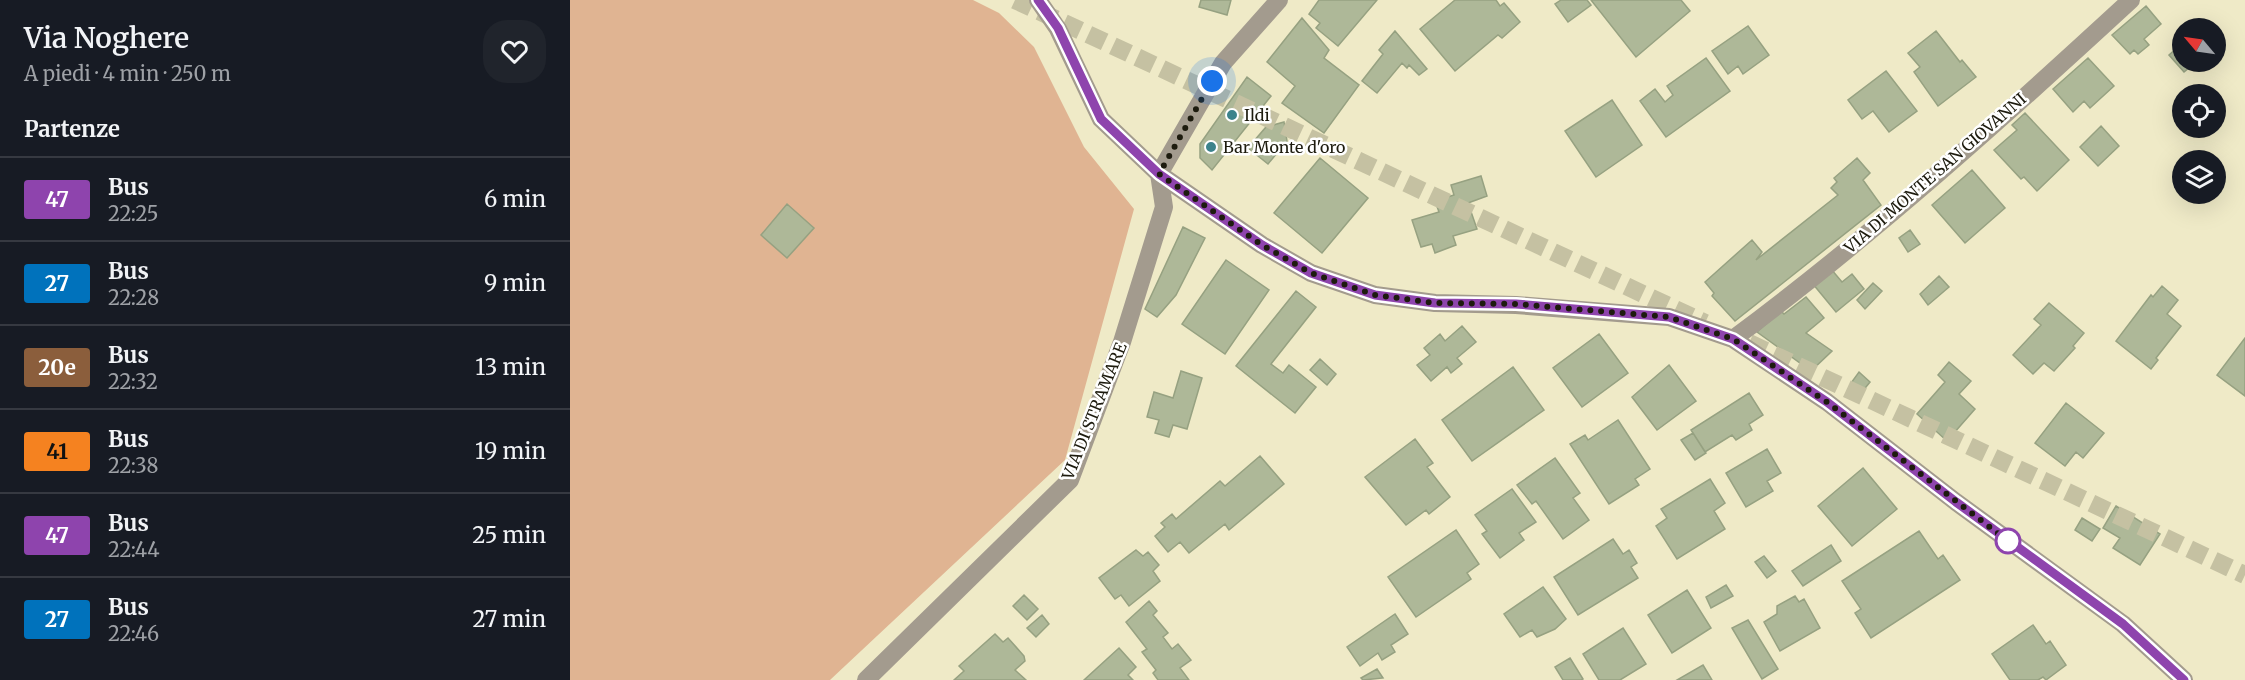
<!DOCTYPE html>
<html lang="it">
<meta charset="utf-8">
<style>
:root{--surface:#171b24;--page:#20242c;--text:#f1f3f6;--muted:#9ea1a6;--line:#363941}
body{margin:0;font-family:Merriweather,serif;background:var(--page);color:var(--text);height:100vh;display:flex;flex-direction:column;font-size:22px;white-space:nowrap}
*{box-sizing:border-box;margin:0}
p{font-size:20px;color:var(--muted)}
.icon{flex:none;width:33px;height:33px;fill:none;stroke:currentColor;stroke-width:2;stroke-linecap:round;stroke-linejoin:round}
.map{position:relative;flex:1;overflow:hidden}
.side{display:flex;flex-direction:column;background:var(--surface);width:570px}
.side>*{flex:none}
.badge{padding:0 12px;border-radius:4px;font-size:21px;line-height:39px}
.needle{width:39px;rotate:299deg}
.tools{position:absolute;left:1602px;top:18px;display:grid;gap:12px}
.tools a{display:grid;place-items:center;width:54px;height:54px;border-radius:50%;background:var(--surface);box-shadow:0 6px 24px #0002;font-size:30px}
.you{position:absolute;width:30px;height:30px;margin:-15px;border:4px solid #fff;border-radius:50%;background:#1a73e8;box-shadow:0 0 0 9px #1a73e833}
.map>.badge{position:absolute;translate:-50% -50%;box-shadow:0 0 0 3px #fff}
h2{padding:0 24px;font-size:22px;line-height:54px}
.round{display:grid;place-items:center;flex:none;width:63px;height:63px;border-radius:24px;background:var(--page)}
.head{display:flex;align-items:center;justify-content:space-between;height:102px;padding:0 24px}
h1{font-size:28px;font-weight:600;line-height:45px}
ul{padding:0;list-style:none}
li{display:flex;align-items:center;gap:18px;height:84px;padding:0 24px;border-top:2px solid var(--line)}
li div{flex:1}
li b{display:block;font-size:22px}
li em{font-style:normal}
li .badge{min-width:66px;font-weight:700;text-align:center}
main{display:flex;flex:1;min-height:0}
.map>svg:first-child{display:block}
</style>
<main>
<section class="side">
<div class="head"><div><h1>Via Noghere</h1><p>A piedi · 4 min · 250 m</p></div><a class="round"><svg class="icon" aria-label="heart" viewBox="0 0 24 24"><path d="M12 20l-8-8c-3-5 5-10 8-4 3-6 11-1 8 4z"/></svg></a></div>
<h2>Partenze</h2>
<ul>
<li><span class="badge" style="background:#8e44ad;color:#fff">47</span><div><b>Bus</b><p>22:25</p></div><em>6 min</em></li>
<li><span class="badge" style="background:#0072bc;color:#fff">27</span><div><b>Bus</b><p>22:28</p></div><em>9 min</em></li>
<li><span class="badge" style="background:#8b5e3c;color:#fff">20e</span><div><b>Bus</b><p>22:32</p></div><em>13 min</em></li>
<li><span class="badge" style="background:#f58220;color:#111">41</span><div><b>Bus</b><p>22:38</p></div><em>19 min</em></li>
<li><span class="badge" style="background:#8e44ad;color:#fff">47</span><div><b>Bus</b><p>22:44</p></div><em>25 min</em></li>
<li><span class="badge" style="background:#0072bc;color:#fff">27</span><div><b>Bus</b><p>22:46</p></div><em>27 min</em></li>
</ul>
</section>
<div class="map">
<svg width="1675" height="680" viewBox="0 0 1675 680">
<rect width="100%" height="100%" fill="#efeac7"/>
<path fill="#e0b492" d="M0,0H403L429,13L464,47L514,147L564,209L495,460L260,680H0Z"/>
<path fill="#aeb898" stroke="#96a181" stroke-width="1.5" d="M631,0H661L657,15L629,7Z
M749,0H807L768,46L746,28L750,23L739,14Z
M885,0H926L930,6L934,3L950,22L932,38L928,35L885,71L850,29Z
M991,0H1017L1021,5L998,22L985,4Z
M1021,0H1111L1120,11L1066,57Z
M1576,6L1591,24L1574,39L1579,45L1568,54L1564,50L1560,54L1542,35Z
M732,18L759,50L754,58L789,85L754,133L712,103L725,86L697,62Z
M1178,26L1199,55L1173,74L1168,66L1158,74L1142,51Z
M825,31L857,69L849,75L839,65L837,68L832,63L807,93L792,81L813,54L809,50Z
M1366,31L1390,62L1392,60L1406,77L1368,106L1344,72L1350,67L1338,53Z
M1611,44L1612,62H1626L1614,72L1599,55Z
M1136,58L1160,91L1096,137L1070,101L1085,89L1095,102L1103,95L1097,86Z
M1518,58L1544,86L1520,108L1514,101L1503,112L1483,89Z
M1316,71L1347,111L1319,132L1303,111L1292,119L1278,100Z
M677,77L701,96L642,170L630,158V144Z
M1042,100L1072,145L1026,177L995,131Z
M1455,113L1499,160L1467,191L1454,177L1451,179L1424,150L1447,130L1442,125Z
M714,122L717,141L698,164L678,148L696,127Z
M1531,126L1549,146L1528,166L1510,147Z
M750,158L798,198L752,253L704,213Z
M1287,158L1300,173L1293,180L1311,205L1165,321L1142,296L1144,293L1135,282L1182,240L1192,252L1186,260L1268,195L1261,188L1267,182L1264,178Z
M1402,170L1435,208L1395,243L1362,205Z
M911,176L917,196L898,203L907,229L883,236L886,245L865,253L862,244L851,247L842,220L869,212L865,201L884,195L881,185Z
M217,204L244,228L217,258L191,235Z
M613,227L635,238L606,295L587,317L575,309Z
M1340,230L1350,244L1338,252L1329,238Z
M656,260L699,290L655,354L612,324Z
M1261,269L1272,282L1282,274L1294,289L1266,312L1243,284Z
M1369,276L1379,287L1358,305L1350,294Z
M1303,283L1312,291L1295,309L1287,300Z
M1592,286L1608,300L1597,314L1611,326L1586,358L1588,360L1581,369L1546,341L1581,295L1583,297Z
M726,291L746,307L701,364L713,373L719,365L746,387L725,413L666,366Z
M1236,297L1254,318L1236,333L1262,351L1241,371L1187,332L1211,311L1214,314Z
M1479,303L1514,333L1503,346L1505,348L1484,371L1474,363L1463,374L1443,355L1471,325L1464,319Z
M892,326L906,342L887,358L892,364L881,373L877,367L861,381L847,365L860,355L854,348L870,334L875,341Z
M1029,334L1058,373L1012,407L983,368Z
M1675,338V396L1647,375Z
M750,359L766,374L757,385L740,370Z
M1379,362L1401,381L1389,394L1405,409L1377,441L1347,414L1375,382L1368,375Z
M1099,365L1126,401L1087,430L1062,397Z
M943,367L974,410L902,461L872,420Z
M611,371L632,378L617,429L603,425L599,437L585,433L589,420L577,417L584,392L603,398Z
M1289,372L1300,382L1292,392L1281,383Z
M1179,393L1193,415L1179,424L1182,430L1166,440L1162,435L1135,452L1121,430Z
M1496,403L1534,433L1513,458L1506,452L1495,466L1465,443Z
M1048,420L1080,469L1065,479L1069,485L1039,504L1000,444L1015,435L1018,440Z
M1123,433L1136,453L1125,460L1111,440Z
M845,439L863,463L857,467L880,497L859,514L856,510L836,525L795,477Z
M1197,449L1211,473L1197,481L1203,491L1176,507L1156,473Z
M690,456L714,484L659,530L655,524L619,553L610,542L598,552L585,536L595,527L591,523L602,514L606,519L650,481L655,486Z
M985,458L1010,493L1003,498L1019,520L993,539L966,501L962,504L947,485Z
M1293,468L1327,509L1282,546L1248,506Z
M1140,479L1155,503L1144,511L1155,529L1107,559L1086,526L1097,518L1091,509Z
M942,489L966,522L949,533L954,540L930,558L912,534L917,531L905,515Z
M1546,506L1590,534L1570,565L1543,548L1550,538L1533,528Z
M1512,518L1530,529L1522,541L1505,530Z
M886,530L909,564L897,573L901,579L846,617L818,577Z
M1349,531L1368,559L1373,555L1390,580L1301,638L1285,613L1291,609L1272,581Z
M1043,539L1053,554L1059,550L1067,563L1061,567L1068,578L1008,615L984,577Z
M1261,545L1271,561L1233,586L1222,571Z
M566,550L573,556L578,552L589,565L583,571L590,581L559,606L551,595L545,599L529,578Z
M1194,556L1206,571L1197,578L1185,562Z
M1156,585L1163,596L1141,608L1136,597Z
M973,587L996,619L985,629L967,637L962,630L950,637L934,614Z
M1117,590L1141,628L1102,653L1078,615Z
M454,595L468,609L457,620L443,606Z
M1225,596L1229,602L1234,599L1250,628L1210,651L1194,622L1207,614V606Z
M579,601L587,611L583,615L598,633L593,637L602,649L608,644L621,660L610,668L619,680H588L583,673L586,670L572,652L577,649L556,622Z
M825,614L838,634L821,645L825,652L812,660L808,653L790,666L777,647Z
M472,615L479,624L466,637L457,628Z
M1178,620L1208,669L1192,679L1162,628Z
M1463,625L1476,644L1480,641L1496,665L1476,680L1473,677L1468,680H1440L1422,654Z
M1053,628L1076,664L1050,680H1029L1013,654Z
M425,634L433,642L438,638L454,656L455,661L445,670L456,680H384L394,671L389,666Z
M549,648L566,667L558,675L563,680H514Z
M1000,658L1013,679L1011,680H993L985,667Z
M1133,665L1142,680H1107Z
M807,669L813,678L793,680L791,678Z"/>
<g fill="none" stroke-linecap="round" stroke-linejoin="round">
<path stroke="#c5c1a2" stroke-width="18" stroke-dasharray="18 9" stroke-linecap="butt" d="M445,0L1135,323
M1179,343L1675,575"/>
<path stroke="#a39b8e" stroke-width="18" d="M468,0L488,29L531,119L589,174L692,245L741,273L805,295L865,303L946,305L1099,317L1163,339L1257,402L1386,502L1553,624L1614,680
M589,174L653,63L709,0
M1163,339C1303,235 1433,118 1561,0
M296,680L500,480L552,342L594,207L589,174"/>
</g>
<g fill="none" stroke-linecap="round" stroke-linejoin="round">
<g stroke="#fff" stroke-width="14">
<path id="line" d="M468,0L488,28L531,119L589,174L692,245L741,273L805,295L865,303L946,304L1099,317L1163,339L1257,402L1386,502L1553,624L1614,680"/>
</g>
<use href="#line" stroke="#8e44ad" stroke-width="9"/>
<path stroke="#1d1b0e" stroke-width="6" stroke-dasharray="0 10.8" d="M642,81L589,174L692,245L741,273L805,295L865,303L946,304L1099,317L1163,339L1257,402L1438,541"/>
</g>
<g fill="#3c838c" stroke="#fff" stroke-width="2">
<circle cx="662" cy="115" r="6"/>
<circle cx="641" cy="147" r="6"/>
</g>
<circle fill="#fff" stroke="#8e44ad" stroke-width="3" cx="1438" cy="541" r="12"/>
<g text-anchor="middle" stroke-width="5" stroke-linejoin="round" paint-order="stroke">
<g font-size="16" fill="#1d1b0e" stroke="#fff" text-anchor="start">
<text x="674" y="121">Ildi</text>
<text x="653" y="153">Bar Monte d'oro</text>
</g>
<g font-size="16" fill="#1d1b0e" stroke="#fff">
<text transform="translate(1365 173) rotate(-41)" y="6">VIA DI MONTE SAN GIOVANNI</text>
<text transform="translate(524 411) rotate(-68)" y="6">VIA DI STRAMARE</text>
</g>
</g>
</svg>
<div class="tools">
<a><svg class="needle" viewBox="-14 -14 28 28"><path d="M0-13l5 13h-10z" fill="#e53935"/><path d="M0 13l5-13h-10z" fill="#9ea1a6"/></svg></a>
<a><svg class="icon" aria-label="locate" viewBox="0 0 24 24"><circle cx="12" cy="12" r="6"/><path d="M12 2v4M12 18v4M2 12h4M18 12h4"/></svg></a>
<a><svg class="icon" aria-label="layers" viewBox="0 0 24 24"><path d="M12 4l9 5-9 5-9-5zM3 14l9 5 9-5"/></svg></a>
</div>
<div class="you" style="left:642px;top:81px"></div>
</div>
</main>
